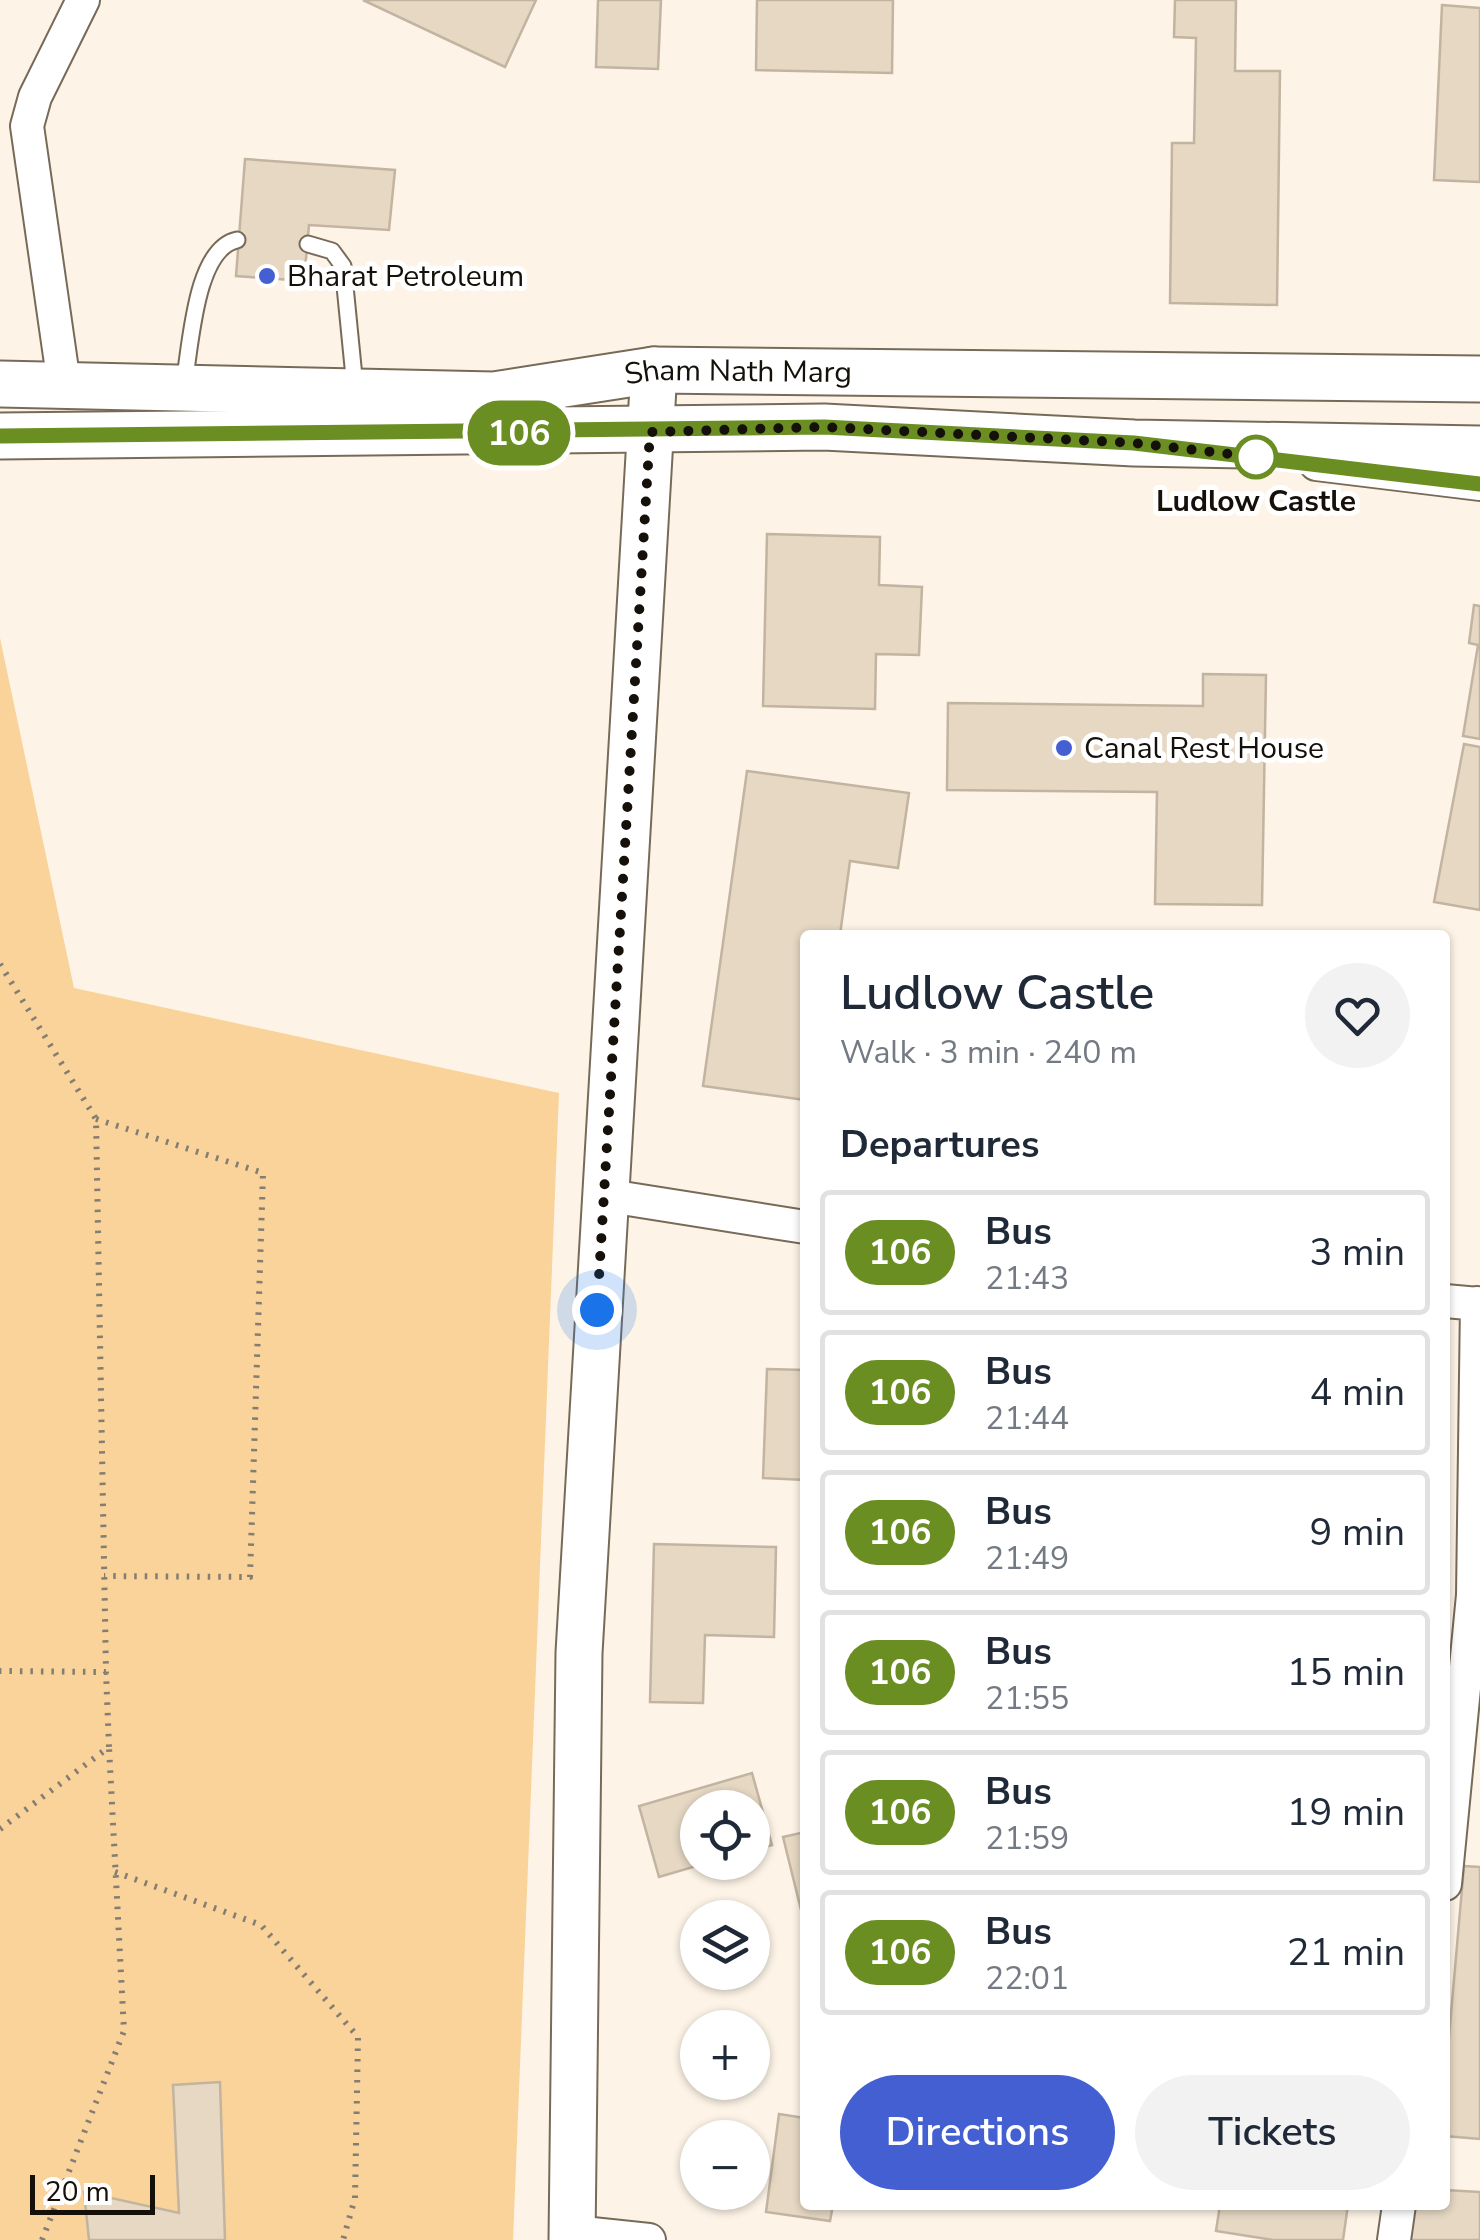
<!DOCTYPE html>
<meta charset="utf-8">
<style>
:root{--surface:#fff;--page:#f2f2f3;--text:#1f2937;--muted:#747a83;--line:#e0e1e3;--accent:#435fd2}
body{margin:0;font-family:"Nunito Sans",sans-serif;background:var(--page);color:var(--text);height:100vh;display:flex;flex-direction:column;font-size:38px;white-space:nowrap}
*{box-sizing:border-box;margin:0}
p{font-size:32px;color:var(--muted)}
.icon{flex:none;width:55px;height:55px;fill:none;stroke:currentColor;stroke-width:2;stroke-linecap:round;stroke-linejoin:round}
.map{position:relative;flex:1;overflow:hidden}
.drawer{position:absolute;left:800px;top:930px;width:650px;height:1280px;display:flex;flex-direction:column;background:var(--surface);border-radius:10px;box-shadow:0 2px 8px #0004}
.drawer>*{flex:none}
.badge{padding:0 20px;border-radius:32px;font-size:35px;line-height:65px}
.controls{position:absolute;left:680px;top:1790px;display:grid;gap:20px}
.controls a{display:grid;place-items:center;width:90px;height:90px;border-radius:50%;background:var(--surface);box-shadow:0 2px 8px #0004;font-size:50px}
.scale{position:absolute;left:30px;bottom:25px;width:125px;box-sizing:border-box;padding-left:10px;border:5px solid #151009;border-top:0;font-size:28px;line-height:35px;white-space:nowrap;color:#151009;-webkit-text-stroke:8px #fff;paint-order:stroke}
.you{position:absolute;width:50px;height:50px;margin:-25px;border:8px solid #fff;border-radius:50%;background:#1a73e8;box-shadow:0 0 0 15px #1a73e833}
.map>.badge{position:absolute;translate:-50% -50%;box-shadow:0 0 0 5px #fff}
h2{padding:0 40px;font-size:38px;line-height:90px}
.round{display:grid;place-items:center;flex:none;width:105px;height:105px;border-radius:52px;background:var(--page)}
.overview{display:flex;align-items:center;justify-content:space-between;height:170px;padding:0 40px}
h1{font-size:48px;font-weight:600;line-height:75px}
.primary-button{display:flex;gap:20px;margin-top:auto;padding:20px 40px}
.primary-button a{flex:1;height:115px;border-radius:60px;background:var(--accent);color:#fff;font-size:40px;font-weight:600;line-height:115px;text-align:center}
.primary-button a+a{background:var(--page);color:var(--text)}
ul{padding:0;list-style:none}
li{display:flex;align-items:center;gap:30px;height:125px;margin:0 20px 15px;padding:0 20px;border:5px solid var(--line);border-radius:10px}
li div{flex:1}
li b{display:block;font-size:38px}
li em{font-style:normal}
li .badge{min-width:110px;font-weight:700;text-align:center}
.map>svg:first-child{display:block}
</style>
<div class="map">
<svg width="1480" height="2240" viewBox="0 0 1480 2240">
<rect width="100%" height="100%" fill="#fdf4e7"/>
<path fill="#f9d399" d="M0,638L74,988L559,1093L513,2240H0Z"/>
<path fill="#e6d8c3" stroke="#c2b4a0" stroke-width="2.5" d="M363,0H536L505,67Z
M598,0H661L658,69L596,67Z
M757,0H893L892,73L756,70Z
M1175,0H1236L1235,71H1280L1277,305L1170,303L1172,143H1194L1196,38L1174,37Z
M1442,5L1480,8V182L1434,180Z
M245,159L395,170L389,230L309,225L304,281L236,276Z
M767,534L880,537L879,585L922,587L919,655L876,654L875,709L763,706Z
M1474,605L1480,606V739L1463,736L1478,645L1469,643Z
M1203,674L1266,675L1262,905L1155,904L1157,792L947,790L948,703L1203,706Z
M1464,744L1480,747V910L1434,902Z
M747,771L909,793L898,868L850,861L840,935H805V1100L703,1086Z
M767,1369L805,1370V1480L763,1478Z
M654,1544L776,1547L774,1637L705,1635L703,1703L650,1702Z
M752,1773L772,1845L752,1850V1808H698V1862H710L659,1877L639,1806Z
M805,1832V1926L783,1837Z
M1464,1866L1480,1867V2139L1445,2136V2082Z
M220,2082L225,2240H89L84,2192L179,2213L173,2085Z
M779,2114L805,2118V2205H833L830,2221L766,2212Z
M1445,2190L1480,2192V2240H1410L1413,2205H1445Z
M1220,2205H1348L1343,2240H1273L1216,2231Z"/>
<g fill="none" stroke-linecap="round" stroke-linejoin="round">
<g stroke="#776a58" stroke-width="19">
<path id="lane" d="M308,244L332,251L343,266L355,387
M184,383C191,345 195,249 237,240"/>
</g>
<g stroke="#776a58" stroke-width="36">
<path id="street" d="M64,384L27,126L35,97L83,0
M1316,464L1480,484
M603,1195L805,1227
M1445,1301L1480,1304
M1445,1884L1473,1595L1477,1303
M573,2232L649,2240
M1394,2240L1399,2205"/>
</g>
<g stroke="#776a58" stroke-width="49">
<g id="secondary">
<path id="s1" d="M0,384L494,395L654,370L1480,379"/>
<path d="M0,436L824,427L1134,443L1480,449"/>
<path d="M572,2240L579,1653L654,370"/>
</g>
</g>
<path stroke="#847d73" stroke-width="6" stroke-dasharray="2.5 8" stroke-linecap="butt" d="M0,964L96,1119L106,1672L0,1671
M96,1119L263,1173L250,1577L104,1576
M0,1829L109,1747L106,1672
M115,1872L261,1925L358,2037L355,2198L343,2240
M42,2240L124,2031L109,1747"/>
<use href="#lane" stroke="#fff" stroke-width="15"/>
<use href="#street" stroke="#fff" stroke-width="32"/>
<use href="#secondary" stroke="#fff" stroke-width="45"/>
</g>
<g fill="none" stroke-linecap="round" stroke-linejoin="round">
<g stroke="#fff" stroke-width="22">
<path id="line" d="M0,436L824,427L1134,443L1480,484"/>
</g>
<use href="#line" stroke="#6b8e23" stroke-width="15"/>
<path stroke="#151009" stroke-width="10" stroke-dasharray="0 18" d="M597,1310L650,432L824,427L1134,443L1256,457"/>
</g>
<g fill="#435fd2" stroke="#fff" stroke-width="4">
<circle cx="267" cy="276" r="10"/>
<circle cx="1064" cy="748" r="10"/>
</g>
<circle fill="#fff" stroke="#6b8e23" stroke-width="5" cx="1256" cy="457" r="20"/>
<g text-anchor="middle" stroke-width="10" stroke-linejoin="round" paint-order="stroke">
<g font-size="30" fill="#151009" stroke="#fff" text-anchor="start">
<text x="287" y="286">Bharat Petroleum</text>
<text x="1084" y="758">Canal Rest House</text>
</g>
<g font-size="30" fill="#151009" stroke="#fff">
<text dy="10" stroke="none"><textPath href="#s1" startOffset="740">Sham Nath Marg</textPath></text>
</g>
<g font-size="30" font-weight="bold" fill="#151009" stroke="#fff">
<text x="1256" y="511">Ludlow Castle</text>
</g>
</g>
</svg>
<div class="controls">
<a><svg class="icon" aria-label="locate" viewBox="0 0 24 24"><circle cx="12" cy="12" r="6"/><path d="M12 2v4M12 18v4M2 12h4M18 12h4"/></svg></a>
<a><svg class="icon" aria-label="layers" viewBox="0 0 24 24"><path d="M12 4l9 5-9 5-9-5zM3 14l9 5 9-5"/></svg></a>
<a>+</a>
<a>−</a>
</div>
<div class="scale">20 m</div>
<div class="you" style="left:597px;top:1310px"></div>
<b class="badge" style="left:519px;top:433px;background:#6b8e23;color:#fff">106</b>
<section class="drawer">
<div class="overview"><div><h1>Ludlow Castle</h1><p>Walk · 3 min · 240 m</p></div><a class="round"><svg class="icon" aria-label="heart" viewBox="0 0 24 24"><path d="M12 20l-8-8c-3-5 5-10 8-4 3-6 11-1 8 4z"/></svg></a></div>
<h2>Departures</h2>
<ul>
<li><span class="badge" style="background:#6b8e23;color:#fff">106</span><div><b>Bus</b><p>21:43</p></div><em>3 min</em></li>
<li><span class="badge" style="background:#6b8e23;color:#fff">106</span><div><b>Bus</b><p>21:44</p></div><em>4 min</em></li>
<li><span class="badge" style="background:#6b8e23;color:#fff">106</span><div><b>Bus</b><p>21:49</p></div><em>9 min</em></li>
<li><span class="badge" style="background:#6b8e23;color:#fff">106</span><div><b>Bus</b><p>21:55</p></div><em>15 min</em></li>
<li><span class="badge" style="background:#6b8e23;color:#fff">106</span><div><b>Bus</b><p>21:59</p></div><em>19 min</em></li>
<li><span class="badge" style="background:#6b8e23;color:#fff">106</span><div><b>Bus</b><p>22:01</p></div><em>21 min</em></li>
</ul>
<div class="primary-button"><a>Directions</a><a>Tickets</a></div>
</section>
</div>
